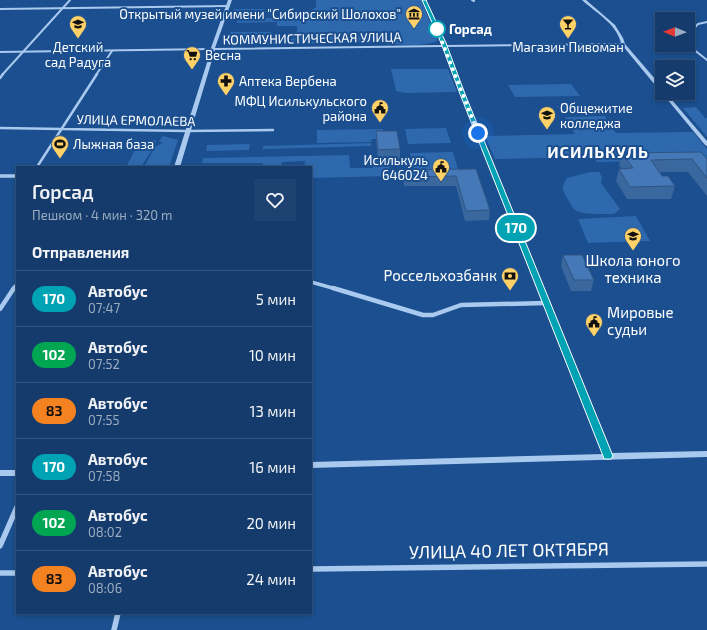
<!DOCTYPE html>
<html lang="ru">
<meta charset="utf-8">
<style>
:root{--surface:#143b6b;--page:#1d4271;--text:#f1f3f6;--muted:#9dadc1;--line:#33557e}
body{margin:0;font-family:"Exo 2",sans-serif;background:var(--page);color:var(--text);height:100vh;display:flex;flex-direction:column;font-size:15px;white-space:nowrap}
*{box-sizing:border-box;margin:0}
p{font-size:13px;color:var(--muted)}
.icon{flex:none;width:22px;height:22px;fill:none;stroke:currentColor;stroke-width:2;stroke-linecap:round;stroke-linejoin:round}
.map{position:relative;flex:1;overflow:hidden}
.side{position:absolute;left:16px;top:166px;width:296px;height:448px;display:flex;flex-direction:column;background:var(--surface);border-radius:0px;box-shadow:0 2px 6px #0003,0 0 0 1px var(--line)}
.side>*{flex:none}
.badge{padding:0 8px;border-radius:13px;font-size:14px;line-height:26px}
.needle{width:26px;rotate:271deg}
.buttons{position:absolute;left:655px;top:12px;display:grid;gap:8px}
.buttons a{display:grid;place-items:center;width:40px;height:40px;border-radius:0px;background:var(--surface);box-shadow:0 2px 6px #0003,0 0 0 1px var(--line);font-size:20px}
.you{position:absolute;width:20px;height:20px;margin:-10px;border:3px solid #fff;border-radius:50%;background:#1a73e8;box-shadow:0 0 0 6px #1a73e833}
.map>.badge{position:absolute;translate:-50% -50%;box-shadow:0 0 0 2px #fff}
h2{padding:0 16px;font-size:15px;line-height:36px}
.round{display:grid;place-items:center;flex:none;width:42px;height:42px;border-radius:0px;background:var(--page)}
.headline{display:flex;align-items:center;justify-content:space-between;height:68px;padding:0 16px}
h1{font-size:19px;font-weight:600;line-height:30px}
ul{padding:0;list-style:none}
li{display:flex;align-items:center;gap:12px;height:56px;padding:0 16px;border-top:1px solid var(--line)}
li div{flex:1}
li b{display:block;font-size:15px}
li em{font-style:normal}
li .badge{min-width:44px;font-weight:700;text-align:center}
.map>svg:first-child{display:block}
</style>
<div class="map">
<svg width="707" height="630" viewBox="0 0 707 630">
<rect width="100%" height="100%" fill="#1b4f8f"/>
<path fill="#2e69ad" d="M316,0H421L438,41C418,48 398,44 377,43C348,41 317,44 288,44V39L297,38V26H277V22L237,23L239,13L232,12L234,9H264L265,18L303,17L316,7Z
M231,32H272L271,38L282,39L281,45H227Z
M391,69H448L457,92L405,93L396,91Z
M571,84L580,96L515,97L508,85Z
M601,105L606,107L603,109L560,108L556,106Z
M696,107L705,118H707V137L683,108Z
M605,116L616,133L693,132L707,149V160L597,162L594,157L495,159L485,136L575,134L565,117Z
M446,128L451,143L408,144L405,129Z
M383,129L384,139H371L372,142L317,143V130Z
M163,136L178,140L169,167H144L155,147L163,143L159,141Z
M156,140L155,145L141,167H126L139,142Z
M371,143V146L263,149V146Z
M250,144L249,150L206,151L207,145Z
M453,152L458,169L413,170L410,153Z
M349,155L350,168H373L372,160H388L391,176L311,178V167H304L305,161L282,162L281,167H263V163H202L203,158Z
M590,172H599L602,177L601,183L620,209L614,214C606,214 578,215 574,209C571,206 569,201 567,198C562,190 561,186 567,178Z
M636,216L650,241L588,243L578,219Z"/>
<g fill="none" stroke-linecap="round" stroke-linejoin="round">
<path stroke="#a9c9ee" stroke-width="2" d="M472,0L474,1
M0,9L228,6
M688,35L698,24L707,22
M688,45L707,60
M2,75L70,0
M96,75L112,51"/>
<path stroke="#a9c9ee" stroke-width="2.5" d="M0,78L3,74
M0,128L187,131L273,130
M37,167L97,74"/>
<path stroke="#a9c9ee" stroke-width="3.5" d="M0,176H17
M311,282L336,289
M13,289L17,284"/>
<path stroke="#a9c9ee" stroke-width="4.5" d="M333,288L423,315H433L461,305L546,303
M0,309L14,288"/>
<path stroke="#a9c9ee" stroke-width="5.5" d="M0,546L17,507
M311,569L707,564
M0,573H17
M114,630L118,613"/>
<path fill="#a9c9ee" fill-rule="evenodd" d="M228,0H232L215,48L442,45L422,0H426L446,45L621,43C616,23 596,13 582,0H586L615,25L623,38L625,44L662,87V91H660L622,45L447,47L464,94L611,453L707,451V457L311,468V462L603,454L460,94L443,47L215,50L180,167H174L211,50L0,53V51L211,48Z
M662,93H666L707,141V146L705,145Z
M0,470H17V476H0Z"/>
</g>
<path fill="#3a679d" d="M376,131L400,149V159H378L376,140Z
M622,153L707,159V196L688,172H660L662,176L675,186L671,199H627L616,181L619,169H622L619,165Z
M476,169L490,210L489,220L465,221L456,186H404L403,179V170Z
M563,255L594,280L591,291H571L561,266Z"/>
<path fill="#4478b7" stroke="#305480" d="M376,131H397L400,149L378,150Z
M701,152L707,159V178L692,159L651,160L662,176H668L675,186L630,187L619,169L633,168L622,153Z
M476,169L490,210L466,211L456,176L405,177L403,170Z
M563,255H582L594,280H574Z"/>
<path fill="#00a3b4" stroke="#fff" d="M422,0H426L446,43L465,94L613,456L611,459H604L603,456L460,94L441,43Z"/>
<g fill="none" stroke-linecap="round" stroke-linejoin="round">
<path stroke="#fff" stroke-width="4" stroke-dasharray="0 7.2" d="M437,29L478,133"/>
</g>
<defs>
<g id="museum-pin" transform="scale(0.9)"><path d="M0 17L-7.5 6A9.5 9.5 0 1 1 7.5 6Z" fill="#ffd166" stroke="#1b4f8f"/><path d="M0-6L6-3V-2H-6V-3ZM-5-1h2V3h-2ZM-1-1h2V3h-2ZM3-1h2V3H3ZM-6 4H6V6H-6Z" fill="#111"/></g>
<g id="school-pin" transform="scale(0.9)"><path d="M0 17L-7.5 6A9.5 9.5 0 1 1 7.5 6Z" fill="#ffd166" stroke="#1b4f8f"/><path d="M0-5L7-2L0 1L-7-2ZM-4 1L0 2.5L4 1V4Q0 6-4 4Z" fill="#111"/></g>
<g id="bar-pin" transform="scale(0.9)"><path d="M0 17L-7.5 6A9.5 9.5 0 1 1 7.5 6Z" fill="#ffd166" stroke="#1b4f8f"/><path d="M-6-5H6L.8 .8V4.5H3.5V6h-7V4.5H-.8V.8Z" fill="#111"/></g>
<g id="supermarket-pin" transform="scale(0.9)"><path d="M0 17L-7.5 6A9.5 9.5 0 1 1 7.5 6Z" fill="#ffd166" stroke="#1b4f8f"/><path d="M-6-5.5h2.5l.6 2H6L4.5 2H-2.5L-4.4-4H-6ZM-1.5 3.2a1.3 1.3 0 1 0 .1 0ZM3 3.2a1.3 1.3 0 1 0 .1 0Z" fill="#111"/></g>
<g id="pharmacy-pin" transform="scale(0.9)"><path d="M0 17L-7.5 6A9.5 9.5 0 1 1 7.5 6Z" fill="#ffd166" stroke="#1b4f8f"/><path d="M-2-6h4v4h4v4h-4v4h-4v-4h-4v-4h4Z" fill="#111"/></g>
<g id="civic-pin" transform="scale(0.9)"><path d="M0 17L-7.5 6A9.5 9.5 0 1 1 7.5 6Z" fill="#ffd166" stroke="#1b4f8f"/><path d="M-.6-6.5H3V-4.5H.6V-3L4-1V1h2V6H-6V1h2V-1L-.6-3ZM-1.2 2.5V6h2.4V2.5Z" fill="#111"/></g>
<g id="university-pin" transform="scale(0.9)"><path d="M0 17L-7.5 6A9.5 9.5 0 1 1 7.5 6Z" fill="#ffd166" stroke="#1b4f8f"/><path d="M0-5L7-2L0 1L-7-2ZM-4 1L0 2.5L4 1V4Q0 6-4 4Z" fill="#111"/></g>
<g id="stadium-pin" transform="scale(0.9)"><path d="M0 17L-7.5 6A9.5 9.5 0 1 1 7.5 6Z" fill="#ffd166" stroke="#1b4f8f"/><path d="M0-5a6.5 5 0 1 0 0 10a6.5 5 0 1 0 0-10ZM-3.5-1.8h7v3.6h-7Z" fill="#111"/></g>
<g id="bank-pin" transform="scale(0.9)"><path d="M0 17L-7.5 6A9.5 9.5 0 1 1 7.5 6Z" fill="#ffd166" stroke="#1b4f8f"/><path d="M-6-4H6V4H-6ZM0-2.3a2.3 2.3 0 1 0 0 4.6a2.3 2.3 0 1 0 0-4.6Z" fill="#111"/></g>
</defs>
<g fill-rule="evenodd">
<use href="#museum-pin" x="414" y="14"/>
<use href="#school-pin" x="78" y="24"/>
<use href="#bar-pin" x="568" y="24"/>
<use href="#supermarket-pin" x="192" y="55"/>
<use href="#pharmacy-pin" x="226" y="81"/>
<use href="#civic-pin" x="380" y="108"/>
<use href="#university-pin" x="547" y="115"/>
<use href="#stadium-pin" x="60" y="144"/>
<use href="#civic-pin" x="441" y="167"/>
<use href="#school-pin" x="633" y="236"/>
<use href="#bank-pin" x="510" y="276"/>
<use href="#civic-pin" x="594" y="322"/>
</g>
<circle fill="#fff" stroke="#00a3b4" stroke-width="2" cx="437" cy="29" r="8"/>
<g text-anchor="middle" stroke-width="4" stroke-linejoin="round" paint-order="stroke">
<g font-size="13" fill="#fff" stroke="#1b4f8f" text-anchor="start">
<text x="401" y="19" text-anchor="end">Открытый музей имени "Сибирский Шолохов"</text>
<text x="78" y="52" text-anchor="middle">Детский<tspan x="78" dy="15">сад Радуга</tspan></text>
<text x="568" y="52" text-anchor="middle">Магазин Пивоман</text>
<text x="205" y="60">Весна</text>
<text x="239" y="86">Аптека Вербена</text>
<text x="367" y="106" text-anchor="end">МФЦ Исилькульского<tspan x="367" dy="15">района</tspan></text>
<text x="560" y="113">Общежитие<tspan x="560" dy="15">колледжа</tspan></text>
<text x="73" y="149">Лыжная база</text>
<text x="428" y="165" text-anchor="end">Исилькуль<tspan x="428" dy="15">646024</tspan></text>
</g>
<g font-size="13" font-weight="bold" fill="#fff" stroke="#1b4f8f" text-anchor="start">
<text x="449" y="34">Горсад</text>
</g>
<g font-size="13" fill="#fff" stroke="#1b4f8f">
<text transform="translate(312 38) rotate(-1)" y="5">КОММУНИСТИЧЕСКАЯ УЛИЦА</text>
<text transform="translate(136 120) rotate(1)" y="5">УЛИЦА ЕРМОЛАЕВА</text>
</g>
<g font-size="15" fill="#fff" stroke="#1b4f8f">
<text x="633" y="266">Школа юного<tspan x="633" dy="17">техника</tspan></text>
<text x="497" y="281" text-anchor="end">Россельхозбанк</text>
<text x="607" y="318" text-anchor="start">Мировые<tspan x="607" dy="17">судьи</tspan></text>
</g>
<g font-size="16" font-weight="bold" letter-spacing="1" fill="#fff" stroke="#1b4f8f">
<text x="598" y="158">ИСИЛЬКУЛЬ</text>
</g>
<g font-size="18" fill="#fff" stroke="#1b4f8f">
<text transform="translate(509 551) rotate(-1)" y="6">УЛИЦА 40 ЛЕТ ОКТЯБРЯ</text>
</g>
</g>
</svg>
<div class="buttons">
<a><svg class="needle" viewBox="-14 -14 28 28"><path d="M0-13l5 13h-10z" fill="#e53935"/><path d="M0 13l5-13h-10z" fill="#9dadc1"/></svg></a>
<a><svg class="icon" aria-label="layers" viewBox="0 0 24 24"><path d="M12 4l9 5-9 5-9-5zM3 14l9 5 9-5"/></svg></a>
</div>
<div class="you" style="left:478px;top:133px"></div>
<b class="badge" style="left:516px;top:228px;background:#00a3b4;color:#fff">170</b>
<section class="side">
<div class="headline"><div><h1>Горсад</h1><p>Пешком · 4 мин · 320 m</p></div><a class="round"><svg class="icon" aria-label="heart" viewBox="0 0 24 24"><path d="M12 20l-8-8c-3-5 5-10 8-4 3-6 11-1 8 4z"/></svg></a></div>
<h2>Отправления</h2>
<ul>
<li><span class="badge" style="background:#00a3b4;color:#fff">170</span><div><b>Автобус</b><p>07:47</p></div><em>5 мин</em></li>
<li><span class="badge" style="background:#00a651;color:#fff">102</span><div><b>Автобус</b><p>07:52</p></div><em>10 мин</em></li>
<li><span class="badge" style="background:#f58220;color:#111">83</span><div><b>Автобус</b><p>07:55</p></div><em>13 мин</em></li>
<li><span class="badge" style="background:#00a3b4;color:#fff">170</span><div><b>Автобус</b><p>07:58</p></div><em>16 мин</em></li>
<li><span class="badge" style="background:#00a651;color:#fff">102</span><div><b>Автобус</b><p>08:02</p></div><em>20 мин</em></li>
<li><span class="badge" style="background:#f58220;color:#111">83</span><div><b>Автобус</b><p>08:06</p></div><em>24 мин</em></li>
</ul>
</section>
</div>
